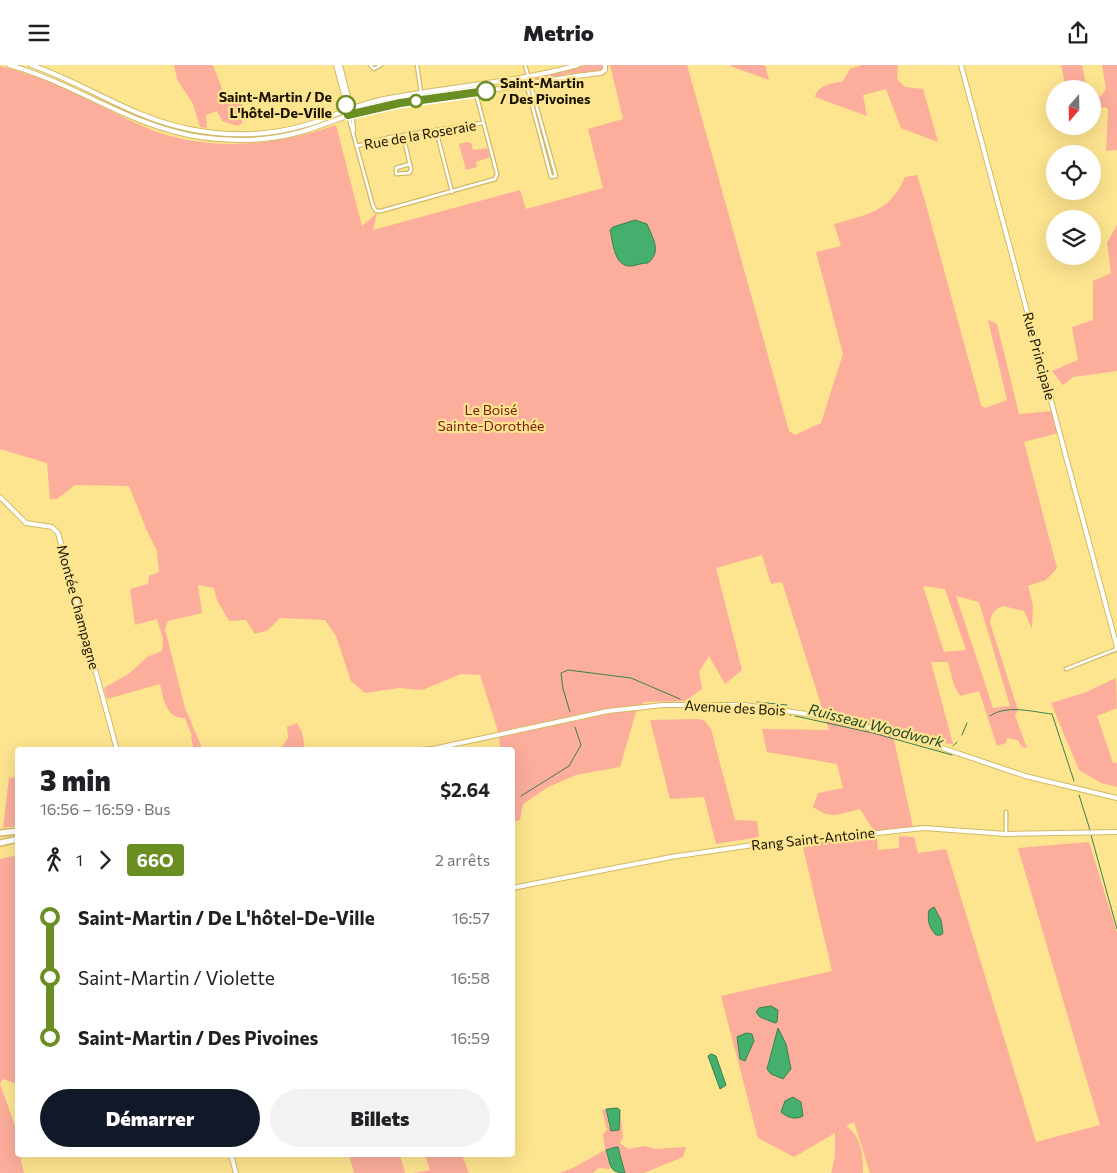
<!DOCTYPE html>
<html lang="fr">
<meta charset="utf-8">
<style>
:root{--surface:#fff;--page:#f2f2f2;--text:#202124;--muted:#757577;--accent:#111827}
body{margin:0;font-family:Commissioner,sans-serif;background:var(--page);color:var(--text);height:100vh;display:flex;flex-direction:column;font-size:19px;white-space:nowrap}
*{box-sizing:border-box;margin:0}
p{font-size:16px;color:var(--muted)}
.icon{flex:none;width:28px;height:28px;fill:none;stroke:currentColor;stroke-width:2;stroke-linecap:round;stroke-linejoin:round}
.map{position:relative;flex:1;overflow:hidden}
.sheet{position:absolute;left:15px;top:682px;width:500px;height:410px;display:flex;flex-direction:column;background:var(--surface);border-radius:5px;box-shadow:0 5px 20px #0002}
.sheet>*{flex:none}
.badge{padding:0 10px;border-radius:4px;font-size:18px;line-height:32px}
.needle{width:32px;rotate:200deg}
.tools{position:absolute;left:1046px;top:15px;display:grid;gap:10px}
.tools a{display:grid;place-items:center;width:55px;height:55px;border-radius:50%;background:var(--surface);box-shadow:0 5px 20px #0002;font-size:25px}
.map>.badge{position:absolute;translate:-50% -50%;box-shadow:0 0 0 2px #fff}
.legs{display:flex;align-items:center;gap:8px;height:55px;padding:0 25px;font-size:16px}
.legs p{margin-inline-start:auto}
.overview{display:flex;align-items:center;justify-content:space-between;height:85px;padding:0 25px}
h1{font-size:28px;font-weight:800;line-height:38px}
.cta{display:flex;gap:10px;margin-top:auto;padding:10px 25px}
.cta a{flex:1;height:58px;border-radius:30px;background:var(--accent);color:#fff;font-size:20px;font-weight:800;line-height:58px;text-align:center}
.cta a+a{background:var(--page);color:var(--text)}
ul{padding:0 25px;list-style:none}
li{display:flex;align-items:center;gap:18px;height:60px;font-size:19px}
li i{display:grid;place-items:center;width:8px;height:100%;margin:0 6px;background:currentColor}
li i::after{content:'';width:12px;height:12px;margin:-6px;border:4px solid;border-radius:50%;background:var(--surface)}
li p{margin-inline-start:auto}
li:first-child i{background:linear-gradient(#0000 50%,currentColor 0)}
li:last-child i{background:linear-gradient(currentColor 50%,#0000 0)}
header{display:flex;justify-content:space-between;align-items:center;height:65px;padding:0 25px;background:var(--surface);font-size:22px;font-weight:800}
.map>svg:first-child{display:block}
</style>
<header><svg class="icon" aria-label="menu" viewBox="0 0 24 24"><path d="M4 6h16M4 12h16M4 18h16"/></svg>Metrio<svg class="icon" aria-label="share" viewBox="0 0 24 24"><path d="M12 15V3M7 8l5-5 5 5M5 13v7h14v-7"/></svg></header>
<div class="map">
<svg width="1117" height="1108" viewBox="0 0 1117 1108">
<rect width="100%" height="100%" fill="#fde48f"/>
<path fill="#fcad9b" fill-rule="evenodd" d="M174,0H213L223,26L241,32L243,43L242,58L238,61L222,56L217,46L206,50L207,63L200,62L193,39L177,14Z
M585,0H603V3L599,7L567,9L536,17L535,13Z
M610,0H687L789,366L795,370L821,358L843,289L816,187L841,181L834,159C868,149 890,147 905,112L917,110L925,136L981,340L985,343L1007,335L988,255L997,259L1019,349L1052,346L1058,368L1024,377L1057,503L1046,515L1028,521L1033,540L1032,564L1024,546L1003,541C994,544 991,549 990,558L1018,645L1015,650L1027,683L1022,682L1018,675L1007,673L1006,678L997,681L979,626L960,631L954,620L948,597H931L953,679L942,678L891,661L913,762L874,766L860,744C839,748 833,756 813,742L818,728L843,723L837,699L767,687L762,664L829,665L782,517L771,519L762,490L716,503L742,605L725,619L709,591L699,607L702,624L685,636L644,637L636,647L620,702L576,710L548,722L523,739L520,755L513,757L512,685H501L497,663L480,610L461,609L422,625L399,623L365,628L351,616L336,571L325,555L280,553L268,565L255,569L246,555L229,556L217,535L214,523L198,520L202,548L168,556L165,564L185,643L201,680L202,685H194L191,673L192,671L185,653C166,654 163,633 160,619L107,634L104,623L130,608L147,592L162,586L163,574L157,554L135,560L130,524L148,519L149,511L159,507L157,486L147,466L129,421L75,420L57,434H50L47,398L0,384V1C28,9 56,18 82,31C107,44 131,57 157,67C215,87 279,80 336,60L362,161L377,148L373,165L520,125L526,144L603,123L588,64L623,54ZM923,521L945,524L966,585L944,587ZM956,531L979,537L1010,641L993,643Z
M730,0H765L769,15L730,1Z
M862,0H898L897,14L905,22L923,24L938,77L901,63L886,24L863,30L867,51L815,32C818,19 832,19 843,16L850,4Z
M1061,0H1082L1087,24H1066Z
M1102,0H1117V85L1106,86L1108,44L1105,42L1093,45V30L1101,31L1106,24Z
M467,77L471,78L473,85L487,83L490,92L476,97L477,102L466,105L459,79Z
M1117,160V306L1073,312L1063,320L1052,306L1078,295L1072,262L1093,255V216L1111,208L1107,178Z
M1116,613L1117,643L1097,651L1113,698H1117V722L1101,718L1079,705L1051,638L1084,628Z
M699,654L705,656L711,664L735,755L757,756L759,772L716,779L704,732L670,734L650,655Z
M297,658L302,667L305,685H280L288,673L287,662Z
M17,712V761L3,763L9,713Z
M899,771L914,772L918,788L946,784L1036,1077L1100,1060L1018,783L1089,777L1117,868V1108H870L854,1057L846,1061C862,1072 863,1091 863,1108H831L835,1092V1068L794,1092L758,1073L721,931L832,906L802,778L877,774L878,785L899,783Z
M17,790V1019L3,1014L0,1019V794Z
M0,1019L17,1066L18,1090H20L24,1108H0Z
M606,1044L609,1062L619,1065L620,1045L623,1072L620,1078L628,1084L645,1081L656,1084L686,1082L683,1092L644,1108H625L621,1090L607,1085L610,1104L599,1103L593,1108H560L575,1102L605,1085L603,1069L607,1065L602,1045Z
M349,1090L353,1092L400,1090L405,1108H354Z
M425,1090H462L469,1108H414L430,1105Z"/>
<path fill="#45af6d" stroke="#38804c" d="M635,155L647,159C653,174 662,186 648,198C641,198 638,200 632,201C614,203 613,177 610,165L613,162Z
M934,842L941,855L943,868L941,870H936C929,863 927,855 929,845Z
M771,941L778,945L777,957L775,958L760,952L756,947L759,943Z
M778,963L786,979L791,1004L783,1014L771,1009L767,1004Z
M746,968L752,969L754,976L745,996L740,994L737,972Z
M711,989L716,991L726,1020L720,1024L708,991Z
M793,1032L801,1037L803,1051C795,1055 788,1053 781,1047L785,1036Z
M617,1043L620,1045L619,1065L611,1066L606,1044Z
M616,1082H618L625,1108C608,1108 611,1099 606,1085Z"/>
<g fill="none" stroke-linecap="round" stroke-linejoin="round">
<path stroke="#38804c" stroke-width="1" d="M757,637L787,640
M570,647L563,624L561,608L568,605L631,613L680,634
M790,650H791
M795,651L873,668L952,690
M990,651C1007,639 1033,647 1052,649L1074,716
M962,670L967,658
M953,681L957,677
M1079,730L1090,765
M521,731L569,701L581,680L575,662
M1091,770L1117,864"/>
<g stroke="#d2b965" stroke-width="5">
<path id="street" d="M370,0L374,4L381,0
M417,0L422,35
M525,0L556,111L551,112L528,25V13
M352,49L354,66
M348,50L373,141L376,146H381L495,114L497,109L474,21
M436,65L452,127
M403,70L411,104V105L409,108L396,109V103L410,99
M357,81L391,72L483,58
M1066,604L1117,584
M1006,747V769"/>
</g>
<g stroke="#d2b965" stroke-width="6">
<path id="secondary" d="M9,0C75,18 131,62 200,72C233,77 268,76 301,67C328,59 353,47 380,41C415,34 450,32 485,26C524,20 562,12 601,8L605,5V0
M31,0C85,18 132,53 189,64C228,72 270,71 309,59C334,51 358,39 384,34C449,21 514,18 578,0
M336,0L348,45
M340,0L351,44
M961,0L1117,582
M0,432L26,458L52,462L58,468L117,685
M512,823L671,792L760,779L827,774L895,766L924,763L1006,769L1117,767
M231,1090L236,1108"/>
</g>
<g stroke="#d2b965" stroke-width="6">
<path id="primary" d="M419,685L431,684
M428,685L608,646L663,640H745L814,650L913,673L1025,711L1117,733"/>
</g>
<g stroke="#d2b965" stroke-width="8">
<path id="highway" d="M0,768L18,766
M0,778L18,774"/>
</g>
<use href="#street" stroke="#fff" stroke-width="2.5"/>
<use href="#secondary" stroke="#fff" stroke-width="4"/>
<use href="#primary" stroke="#fff" stroke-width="4"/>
<use href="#highway" stroke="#fff" stroke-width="5"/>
</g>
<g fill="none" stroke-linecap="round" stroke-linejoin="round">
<g stroke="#fff" stroke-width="11">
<path id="line-1" d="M346,40L348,50L400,38L486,26"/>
</g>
<use href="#line-1" stroke="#6b8e23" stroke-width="8"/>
</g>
<g fill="#fff" stroke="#6b8e23" stroke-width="2.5">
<circle cx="486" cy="26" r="9"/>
<circle cx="416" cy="36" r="6"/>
<circle cx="346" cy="40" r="9"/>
</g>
<g text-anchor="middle" stroke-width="4.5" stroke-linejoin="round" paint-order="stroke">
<g font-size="14" font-weight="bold" fill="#1b1400" stroke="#fde48f" text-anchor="start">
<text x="500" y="23">Saint-Martin<tspan x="500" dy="16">/ Des Pivoines</tspan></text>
<text x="332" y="37" text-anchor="end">Saint-Martin / De<tspan x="332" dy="16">L'hôtel-De-Ville</tspan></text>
</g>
<g font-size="14" fill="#1b1400" stroke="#fde48f">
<text transform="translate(420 70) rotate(-10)" y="5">Rue de la Roseraie</text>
<text transform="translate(1039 291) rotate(75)" y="5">Rue Principale</text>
<text transform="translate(78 542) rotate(75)" y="5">Montée Champagne</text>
<text transform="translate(735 643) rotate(3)" y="5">Avenue des Bois</text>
<text transform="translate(813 774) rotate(-6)" y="5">Rang Saint-Antoine</text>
</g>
<g font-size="14" fill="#7d1b07" stroke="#fde48f">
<text x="491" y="350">Le Boisé<tspan x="491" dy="16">Sainte-Dorothée</tspan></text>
</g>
<g font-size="15" font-style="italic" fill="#1d482c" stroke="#fde48f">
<text transform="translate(876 661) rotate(14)" y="5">Ruisseau Woodwork</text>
</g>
</g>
</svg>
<div class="tools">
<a><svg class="needle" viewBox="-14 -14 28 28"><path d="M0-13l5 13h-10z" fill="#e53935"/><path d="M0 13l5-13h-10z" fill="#757577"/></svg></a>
<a><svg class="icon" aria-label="locate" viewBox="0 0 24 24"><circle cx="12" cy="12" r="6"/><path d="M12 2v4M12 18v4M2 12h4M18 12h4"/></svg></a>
<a><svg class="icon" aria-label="layers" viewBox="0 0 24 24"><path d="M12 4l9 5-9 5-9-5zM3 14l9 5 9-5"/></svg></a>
</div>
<section class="sheet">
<div class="overview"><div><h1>3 min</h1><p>16:56 – 16:59 · Bus</p></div><b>$2.64</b></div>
<div class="legs"><svg class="icon" aria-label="walk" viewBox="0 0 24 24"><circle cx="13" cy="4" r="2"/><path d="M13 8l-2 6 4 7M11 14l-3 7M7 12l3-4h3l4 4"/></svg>1<svg class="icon" aria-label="forward" viewBox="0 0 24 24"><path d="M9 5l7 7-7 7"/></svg><b class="badge" style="background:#6b8e23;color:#fff">66O</b><p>2 arrêts</p></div>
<ul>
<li><i style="color:#6b8e23"></i><b>Saint-Martin / De L'hôtel-De-Ville</b><p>16:57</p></li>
<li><i style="color:#6b8e23"></i><span>Saint-Martin / Violette</span><p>16:58</p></li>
<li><i style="color:#6b8e23"></i><b>Saint-Martin / Des Pivoines</b><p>16:59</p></li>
</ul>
<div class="cta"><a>Démarrer</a><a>Billets</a></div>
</section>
</div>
